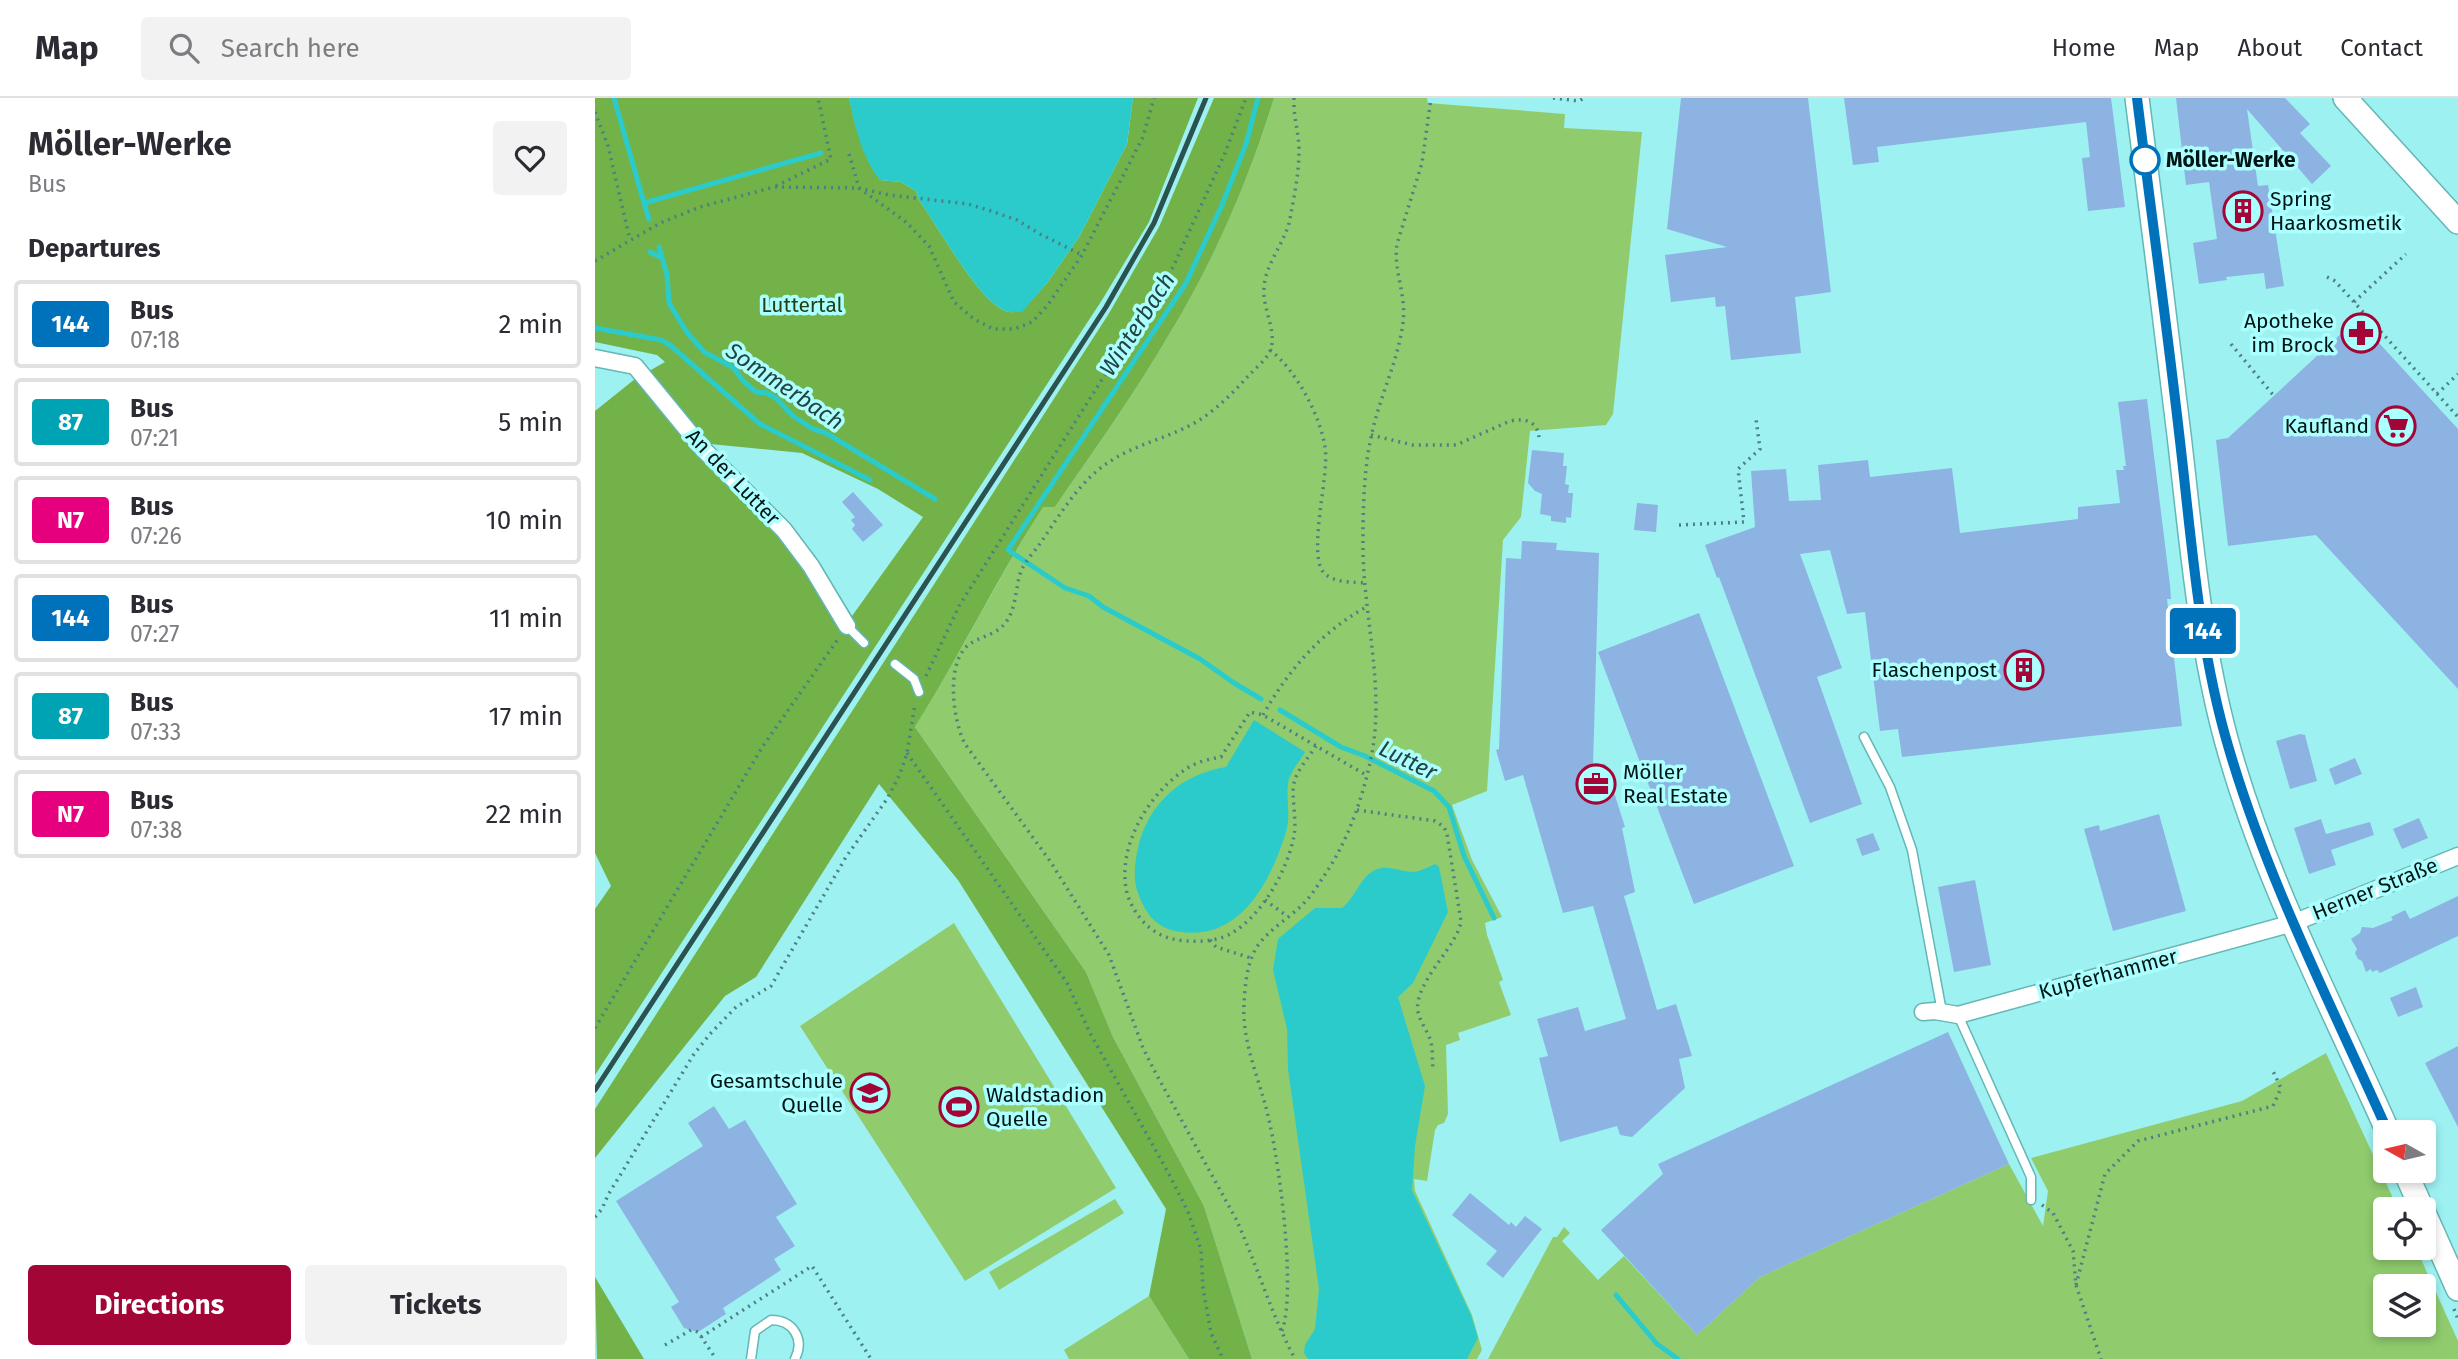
<!DOCTYPE html>
<meta charset="utf-8">
<style>
:root{--surface:#fff;--page:#f2f2f3;--text:#2b2b33;--muted:#7c7c81;--line:#e1e1e2;--accent:#a30636}
body{margin:0;font-family:"Fira Sans",sans-serif;background:var(--page);color:var(--text);height:100vh;display:flex;flex-direction:column;font-size:26px;white-space:nowrap}
*{box-sizing:border-box;margin:0}
p{font-size:23px;color:var(--muted)}
.icon{flex:none;width:38px;height:38px;fill:none;stroke:currentColor;stroke-width:2;stroke-linecap:round;stroke-linejoin:round}
.map{position:relative;flex:1;overflow:hidden}
.details{display:flex;flex-direction:column;background:var(--surface);width:595px}
.details>*{flex:none}
.badge{padding:0 14px;border-radius:5px;font-size:24px;line-height:46px}
.needle{width:46px;rotate:278deg}
.tools{position:absolute;left:1778px;top:1022px;display:grid;gap:14px}
.tools a{display:grid;place-items:center;width:63px;height:63px;border-radius:7px;background:var(--surface);box-shadow:0 4px 10px #0003;font-size:35px}
.map>.badge{position:absolute;translate:-50% -50%;box-shadow:0 0 0 4px #fff}
h2{padding:0 28px;font-size:26px;line-height:63px}
.round{display:grid;place-items:center;flex:none;width:74px;height:74px;border-radius:7px;background:var(--page)}
.overview{display:flex;align-items:center;justify-content:space-between;height:119px;padding:0 28px}
h1{font-size:33px;font-weight:700;line-height:52px}
.cta{display:flex;gap:14px;margin-top:auto;padding:14px 28px}
.cta a{flex:1;height:80px;border-radius:7px;background:var(--accent);color:#fff;font-size:28px;font-weight:700;line-height:80px;text-align:center}
.cta a+a{background:var(--page);color:var(--text)}
ul{padding:0;list-style:none}
li{display:flex;align-items:center;gap:21px;height:88px;margin:0 14px 10px;padding:0 14px;border:4px solid var(--line);border-radius:7px}
li div{flex:1}
li b{display:block;font-size:26px}
li em{font-style:normal}
li .badge{min-width:77px;font-weight:700;text-align:center}
header{display:flex;align-items:center;gap:42px;box-sizing:border-box;height:98px;padding:0 35px;background:var(--surface);border-bottom:2px solid var(--line)}
header strong{font-size:33px}
nav{display:flex;gap:38px;margin-inline-start:auto;font-size:24px}
.search{width:490px;height:63px;background:var(--page);display:flex;align-items:center;gap:18px;box-sizing:border-box;padding:0 24px;border-radius:7px;color:var(--muted);font-size:26px}
main{display:flex;flex:1;min-height:0}
.map>svg:first-child{display:block}
</style>
<header>
<strong>Map</strong>
<div class="search"><svg class="icon" aria-label="search" viewBox="0 0 24 24"><circle cx="10" cy="10" r="6"/><path d="M15 15l6 6"/></svg>Search here</div>
<nav><a>Home</a><a>Map</a><a>About</a><a>Contact</a></nav>
</header>
<main>
<section class="details">
<div class="overview"><div><h1>Möller-Werke</h1><p>Bus</p></div><a class="round"><svg class="icon" aria-label="heart" viewBox="0 0 24 24"><path d="M12 20l-8-8c-3-5 5-10 8-4 3-6 11-1 8 4z"/></svg></a></div>
<h2>Departures</h2>
<ul>
<li><span class="badge" style="background:#0072bc;color:#fff">144</span><div><b>Bus</b><p>07:18</p></div><em>2 min</em></li>
<li><span class="badge" style="background:#00a3b4;color:#fff">87</span><div><b>Bus</b><p>07:21</p></div><em>5 min</em></li>
<li><span class="badge" style="background:#e6007e;color:#fff">N7</span><div><b>Bus</b><p>07:26</p></div><em>10 min</em></li>
<li><span class="badge" style="background:#0072bc;color:#fff">144</span><div><b>Bus</b><p>07:27</p></div><em>11 min</em></li>
<li><span class="badge" style="background:#00a3b4;color:#fff">87</span><div><b>Bus</b><p>07:33</p></div><em>17 min</em></li>
<li><span class="badge" style="background:#e6007e;color:#fff">N7</span><div><b>Bus</b><p>07:38</p></div><em>22 min</em></li>
</ul>
<div class="cta"><a>Directions</a><a>Tickets</a></div>
</section>
<div class="map">
<svg width="1863" height="1261" viewBox="0 0 1863 1261">
<rect width="100%" height="100%" fill="#9ef1f1"/>
<path fill="#90cc6e" fill-rule="evenodd" d="M679,0H832L833,5L970,16L969,30L1047,34L1018,316L1011,327L935,333L926,419L908,442L892,693L857,707L877,762L907,819L890,825L892,837L908,882L904,884L916,917L863,935L865,942L851,947L853,1016L849,1025L843,1027L840,1032L832,1083L819,1081L820,1093L877,1217L887,1252L882,1261H657L609,1108L518,939L491,874L320,629C365,557 403,480 448,408L460,409C499,352 540,295 575,235C619,161 654,82 679,0Z
M359,825L521,1090L370,1183L205,928Z
M1731,955L1803,1111H1790V1150H1821L1863,1243V1261H893L958,1139H962L969,1129L975,1135L967,1143L1003,1182L1029,1158L1102,1237L1165,1179L1414,1066L1448,1128L1453,1093L1436,1060L1647,1003ZM1790,1188H1829V1227H1790Z
M520,1101L529,1115L404,1192L394,1174Z
M554,1198L594,1261H474L469,1252Z"/>
<path fill="#72b248" fill-rule="evenodd" d="M0,0H254L261,29L285,82L306,84L321,93L324,102C343,128 383,203 411,213C415,215 422,214 427,213L452,185L484,139L532,46L538,0H603L554,124L507,202L0,977V811L16,788L0,755V313L40,281L70,264L62,257L0,244ZM115,346L207,355L283,391L328,419L257,518L220,458Z
M619,0H679C654,82 619,162 575,235C540,295 499,352 460,409H448C402,480 365,557 320,629L491,874L518,939L609,1108L657,1261H594L554,1198L571,1111L363,782L284,686L161,879L130,898L0,1060V1011L513,217L564,129Z
M0,1179L49,1261H2Z"/>
<path fill="#2bcbcb" d="M254,0H538L532,46L484,139L452,185L427,214C422,214 415,215 411,213C383,203 343,128 324,102L321,93L306,84L285,82C267,60 260,28 254,0Z
M659,622L710,654C705,663 694,675 693,686C691,702 696,718 691,734C675,786 643,846 580,833C559,829 548,811 542,792C538,779 540,764 543,750C553,705 587,676 631,669Z
M840,766L844,769L853,814L818,885L803,899L830,988L820,1048L817,1092L876,1217L883,1240L872,1261H713L709,1255L710,1247L720,1231L724,1191L693,971L692,931L678,872L683,841L720,810H747C760,800 765,779 780,772C792,766 806,774 819,774C826,773 833,769 840,766Z"/>
<g fill="none" stroke-linecap="round" stroke-linejoin="round">
<path stroke="#2bcbcb" stroke-width="5" d="M19,0L49,105
M663,0L651,46L627,107L591,185L413,452L470,490L494,498L508,509L605,561L639,585L666,601
M54,121L49,105L226,55
M64,149L72,177L74,205L91,233L109,254L139,270L148,283L161,294L172,295L182,301L198,318L218,331L231,335L340,401
M55,154L67,160
M0,230L66,242L75,247L165,326L275,382
M685,612L746,649L770,658L839,693L854,709L869,758L899,820
M1021,1197L1062,1246L1083,1261"/>
</g>
<path fill="#8db3e3" d="M1086,0H1213L1236,194L1200,199L1206,255L1136,262L1130,208L1121,209L1120,199L1076,204L1070,157L1132,149L1072,131Z
M1249,0H1516L1530,109L1493,113L1487,60L1495,59L1491,24L1282,49L1284,64L1258,67Z
M1581,0H1690L1715,26L1705,35L1736,68L1717,86L1652,11L1663,88L1673,87L1689,188L1671,191L1669,175L1631,179L1632,182L1604,186L1598,145L1622,141L1614,84L1591,87Z
M1762,221L1863,331V591L1721,437L1633,448L1621,342L1633,340Z
M1552,301L1575,487L1576,501H1572L1587,628L1307,659L1303,631L1285,633L1270,514L1252,516L1235,452L1205,456L1247,570L1222,579L1267,706L1215,725L1124,479L1122,480L1110,447L1160,429L1156,373L1191,371L1194,403L1226,402L1223,367L1273,362L1275,379L1357,370L1365,435L1483,421V409L1525,405L1521,372H1529L1528,368H1531L1523,304Z
M937,352L969,355L968,368H972L970,386L974,387L973,395H978L976,420L971,419V425L956,423V418L945,416L947,396L940,393L933,385Z
M258,394L288,427L268,444L257,431L260,427L256,422L260,419L247,404Z
M1042,405L1063,407L1061,434L1039,432Z
M927,443L962,445L961,452L1004,455L998,669L1010,666L1030,729L1027,730L1040,794L1029,798L1062,912L1081,906L1097,958L1084,961L1090,990L1037,1039L1025,1037L1022,1028L965,1044L944,960L953,958L942,921L983,909L990,933L1031,921L998,808L968,815L928,677L910,683L901,652L904,651L911,460L926,461Z
M1104,515L1199,768L1099,806L1003,554Z
M1705,636L1710,637L1722,683L1695,691L1681,643Z
M1760,660L1767,676L1740,687L1734,671Z
M1564,716L1591,813L1518,833L1489,731L1504,727L1505,733Z
M1824,720L1833,740L1807,751L1798,731Z
M1726,721L1731,736L1775,724L1779,737L1736,752L1741,767L1714,776L1699,730Z
M1278,735L1285,752L1267,758L1261,741Z
M1380,782L1396,867L1359,874L1343,789Z
M1863,798V838L1785,875L1782,872L1777,874L1776,871L1771,874L1767,863L1763,861L1760,855L1762,851L1756,841L1765,835L1767,829L1778,830L1798,822L1796,819L1810,812L1815,821Z
M1821,889L1828,909L1803,919L1795,900Z
M1353,934L1414,1066L1165,1179L1102,1237L1006,1132L1068,1076L1063,1066Z
M1863,948V1029L1830,965Z
M119,1008L134,1031L150,1022L202,1106L181,1119L200,1148L179,1161L186,1172L128,1210L131,1216L103,1234L89,1230L76,1209L84,1204L21,1103L108,1048L93,1025Z
M875,1095L914,1127L916,1124L921,1129L930,1118L947,1131L908,1180L891,1166L902,1153L857,1117Z"/>
<g fill="none" stroke-linecap="round" stroke-linejoin="round">
<g stroke="#63b7b6" stroke-width="11">
<path id="lane" d="M252,528L269,545
M300,566L319,581L324,594
M1269,639L1295,689L1317,752L1347,914
M1363,917L1436,1079V1102
M156,1261L160,1233L176,1222C198,1222 210,1241 200,1261"/>
</g>
<g stroke="#63b7b6" stroke-width="19">
<path id="street" d="M0,260L40,268L108,351L189,432L216,468L252,528
M1328,914L1340,913L1363,917L1698,825L1863,758"/>
</g>
<g stroke="#63b7b6" stroke-width="26">
<path id="secondary" d="M1542,0C1556,112 1571,225 1584,337C1596,439 1604,541 1631,641C1668,778 1736,905 1793,1034
M1750,0L1863,124
M1810,1073L1827,1111
M1829,1115L1863,1191"/>
</g>
<path stroke="#4d8080" stroke-width="3.5" stroke-dasharray="2 5" stroke-linecap="butt" d="M699,0C698,18 704,35 704,53C704,75 699,99 695,121C690,145 670,166 669,190C667,210 683,235 675,253C671,262 661,270 654,277C639,294 622,311 603,323C571,342 535,346 503,372C479,392 462,421 444,447C438,455 430,464 426,473C420,490 422,509 411,524C401,538 383,538 371,549C351,570 358,622 370,646L455,763L514,857L548,950L559,972L641,1121C662,1167 676,1216 700,1261
M958,0L984,3L989,0
M0,14L13,48L35,142
M254,56L264,90L294,97L373,106L396,113L422,122L445,136L487,157
M181,88L236,61L223,0
M0,163L65,125L105,109L179,89L264,90L311,124L334,148L359,204L379,221L398,231H419L437,224L452,208L487,157L548,39L559,0
M1732,179L1740,183L1863,319
M1759,204L1811,156
M1636,246L1679,298
M675,252C701,272 725,317 730,349C735,378 711,459 730,476C740,485 759,484 771,485
M1842,296L1863,276
M776,337L818,347H861L915,323C930,320 942,323 944,339
M1084,427L1149,424L1143,371L1165,351L1161,321
M331,578L364,508L578,169L630,55L651,0
M668,617C694,571 727,533 773,508
M721,648C714,659 702,672 699,685C696,698 702,721 699,738C692,773 668,816 637,835C620,845 593,845 574,840C553,834 538,815 532,795C521,749 554,695 591,671C601,664 614,661 626,659L655,614L668,617L771,677
M312,655L472,885L495,935L575,1078L594,1116L606,1152L608,1190L616,1235L628,1261
M762,712L840,723L849,729L852,736L866,823C863,846 828,876 823,904C820,919 832,930 836,944C838,953 837,962 838,971
M670,802L692,818
M615,842L621,849L656,860
M0,930L168,648L243,541
M1786,1052L1790,1061
M1447,1107L1458,1115L1478,1153L1481,1187L1506,1261
M0,1119L7,1111L13,1097L99,956L115,936L141,909L176,888L251,759L292,701L305,676L312,655L320,606
M1481,1187L1510,1076L1543,1043L1678,1008L1686,990L1677,971
M1859,1211L1863,1221
M687,1233C702,1191 683,1051 670,1006C661,974 647,940 649,906C650,888 652,861 664,846C677,829 696,819 710,804C717,797 722,788 727,781C751,747 766,705 775,665C792,591 767,517 768,443C768,408 769,369 777,335C785,298 803,263 808,225C812,198 798,173 802,146L827,65L836,0
M106,1239L217,1168L276,1261
M70,1247L96,1232L103,1234L121,1261"/>
<use href="#lane" stroke="#fff" stroke-width="8"/>
<use href="#street" stroke="#fff" stroke-width="16"/>
<use href="#secondary" stroke="#fff" stroke-width="23"/>
<path stroke="#2b5151" stroke-width="5" d="M0,992L511,209L559,125L611,0"/>
</g>
<g fill="none" stroke-linecap="round" stroke-linejoin="round">
<g stroke="#fff" stroke-width="16">
<path id="line" d="M1542,0C1556,114 1572,228 1585,343C1597,446 1604,551 1634,651C1673,784 1737,908 1793,1034"/>
</g>
<use href="#line" stroke="#0072bc" stroke-width="10"/>
</g>
<defs>
<g id="building-ring" transform="scale(2.0125)"><circle r="9.5" fill="#abfffe" stroke="#a30636" stroke-width="1.5"/><path d="M-4-6H4V6H1V3H-1V6H-4ZM-2.5-4.3h1.7v1.8h-1.7ZM.8-4.3h1.7v1.8H.8ZM-2.5-1h1.7V.8h-1.7ZM.8-1h1.7V.8H.8Z" fill="#a30636"/></g>
<g id="pharmacy-ring" transform="scale(2.0125)"><circle r="9.5" fill="#abfffe" stroke="#a30636" stroke-width="1.5"/><path d="M-2-6h4v4h4v4h-4v4h-4v-4h-4v-4h4Z" fill="#a30636"/></g>
<g id="supermarket-ring" transform="scale(2.0125)"><circle r="9.5" fill="#abfffe" stroke="#a30636" stroke-width="1.5"/><path d="M-6-5.5h2.5l.6 2H6L4.5 2H-2.5L-4.4-4H-6ZM-1.5 3.2a1.3 1.3 0 1 0 .1 0ZM3 3.2a1.3 1.3 0 1 0 .1 0Z" fill="#a30636"/></g>
<g id="office-ring" transform="scale(2.0125)"><circle r="9.5" fill="#abfffe" stroke="#a30636" stroke-width="1.5"/><path d="M-6-3h4V-5.5h4V-3h4V5H-6ZM-1-4.5V-3h2v-1.5ZM-6 0V1H6V0Z" fill="#a30636"/></g>
<g id="school-ring" transform="scale(2.0125)"><circle r="9.5" fill="#abfffe" stroke="#a30636" stroke-width="1.5"/><path d="M0-5L7-2L0 1L-7-2ZM-4 1L0 2.5L4 1V4Q0 6-4 4Z" fill="#a30636"/></g>
<g id="stadium-ring" transform="scale(2.0125)"><circle r="9.5" fill="#abfffe" stroke="#a30636" stroke-width="1.5"/><path d="M0-5a6.5 5 0 1 0 0 10a6.5 5 0 1 0 0-10ZM-3.5-1.8h7v3.6h-7Z" fill="#a30636"/></g>
</defs>
<g fill-rule="evenodd">
<use href="#building-ring" x="1648" y="113"/>
<use href="#pharmacy-ring" x="1766" y="235"/>
<use href="#supermarket-ring" x="1801" y="328"/>
<use href="#building-ring" x="1429" y="572"/>
<use href="#office-ring" x="1001" y="686"/>
<use href="#school-ring" x="275" y="995"/>
<use href="#stadium-ring" x="364" y="1009"/>
</g>
<circle fill="#fff" stroke="#0072bc" stroke-width="3.5" cx="1550" cy="62" r="14"/>
<g text-anchor="middle" stroke-width="7" stroke-linejoin="round" paint-order="stroke">
<g font-size="21" font-weight="bold" fill="#001515" stroke="#abfffe" text-anchor="start">
<text x="1571" y="69">Möller-Werke</text>
</g>
<g font-size="21" fill="#001515" stroke="#abfffe" text-anchor="end">
<text x="1675" y="108" text-anchor="start">Spring<tspan x="1675" dy="24">Haarkosmetik</tspan></text>
<text x="1739" y="230">Apotheke<tspan x="1739" dy="24">im Brock</tspan></text>
<text x="1774" y="335">Kaufland</text>
<text x="1402" y="579">Flaschenpost</text>
<text x="1028" y="681" text-anchor="start">Möller<tspan x="1028" dy="24">Real Estate</tspan></text>
<text x="248" y="990">Gesamtschule<tspan x="248" dy="24">Quelle</tspan></text>
<text x="391" y="1004" text-anchor="start">Waldstadion<tspan x="391" dy="24">Quelle</tspan></text>
</g>
<g font-size="21" fill="#253e14" stroke="#abfffe">
<text x="207" y="214">Luttertal</text>
</g>
<g font-size="21" fill="#001515" stroke="#abfffe">
<text transform="translate(138 379) rotate(46)" y="7">An der Lutter</text>
<text transform="translate(1780 791) rotate(-22)" y="7">Herner Straße</text>
<text transform="translate(1513 876) rotate(-15)" y="7">Kupferhammer</text>
</g>
<g font-size="23" font-style="italic" fill="#244343" stroke="#abfffe">
<text transform="translate(542 226) rotate(-57)" y="8">Winterbach</text>
<text transform="translate(190 288) rotate(34)" y="8">Sommerbach</text>
<text transform="translate(813 662) rotate(26)" y="8">Lutter</text>
</g>
</g>
</svg>
<div class="tools">
<a><svg class="needle" viewBox="-14 -14 28 28"><path d="M0-13l5 13h-10z" fill="#e53935"/><path d="M0 13l5-13h-10z" fill="#7c7c81"/></svg></a>
<a><svg class="icon" aria-label="locate" viewBox="0 0 24 24"><circle cx="12" cy="12" r="6"/><path d="M12 2v4M12 18v4M2 12h4M18 12h4"/></svg></a>
<a><svg class="icon" aria-label="layers" viewBox="0 0 24 24"><path d="M12 4l9 5-9 5-9-5zM3 14l9 5 9-5"/></svg></a>
</div>
<b class="badge" style="left:1608px;top:533px;background:#0072bc;color:#fff">144</b>
</div>
</main>
